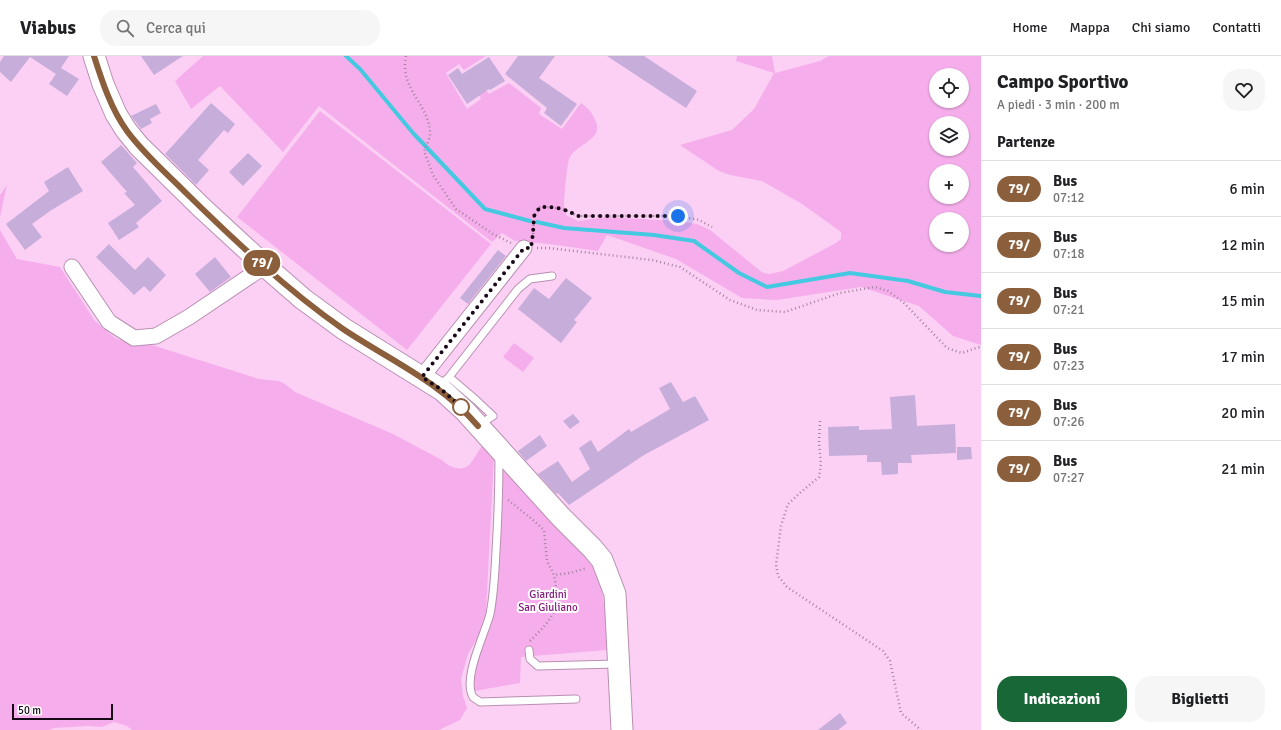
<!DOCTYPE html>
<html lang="it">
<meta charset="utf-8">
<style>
:root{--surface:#fff;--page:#f6f6f6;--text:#202124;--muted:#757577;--line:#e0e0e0;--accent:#186736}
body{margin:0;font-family:Signika,sans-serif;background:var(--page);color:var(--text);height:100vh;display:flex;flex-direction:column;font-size:15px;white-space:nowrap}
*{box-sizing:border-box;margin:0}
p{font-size:13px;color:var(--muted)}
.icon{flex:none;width:22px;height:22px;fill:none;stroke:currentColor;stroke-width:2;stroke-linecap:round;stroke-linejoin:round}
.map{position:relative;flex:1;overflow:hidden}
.details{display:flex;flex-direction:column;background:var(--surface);width:300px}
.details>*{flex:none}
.badge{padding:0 8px;border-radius:13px;font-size:14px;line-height:26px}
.buttons{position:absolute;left:929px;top:12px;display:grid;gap:8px}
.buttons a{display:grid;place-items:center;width:40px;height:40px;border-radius:50%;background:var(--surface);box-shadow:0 1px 3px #0004;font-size:20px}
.scale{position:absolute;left:12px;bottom:10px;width:101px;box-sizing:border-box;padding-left:4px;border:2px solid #180916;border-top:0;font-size:11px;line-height:14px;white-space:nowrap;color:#180916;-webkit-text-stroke:3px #fff;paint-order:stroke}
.you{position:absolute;width:20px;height:20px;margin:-10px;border:3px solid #fff;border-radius:50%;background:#1a73e8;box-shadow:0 0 0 6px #1a73e833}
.map>.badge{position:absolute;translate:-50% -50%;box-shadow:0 0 0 2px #fff}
h2{padding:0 16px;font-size:15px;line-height:36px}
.round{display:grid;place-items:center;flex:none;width:42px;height:42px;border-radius:16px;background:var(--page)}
.overview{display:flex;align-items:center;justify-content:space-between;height:68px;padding:0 16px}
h1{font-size:19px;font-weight:700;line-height:30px}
.primary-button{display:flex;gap:8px;margin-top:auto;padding:8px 16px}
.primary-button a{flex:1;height:46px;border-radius:16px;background:var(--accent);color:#fff;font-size:16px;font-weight:700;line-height:46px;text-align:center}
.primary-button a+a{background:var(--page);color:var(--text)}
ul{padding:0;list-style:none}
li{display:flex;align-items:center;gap:12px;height:56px;padding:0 16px;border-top:1px solid var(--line)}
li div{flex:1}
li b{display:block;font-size:15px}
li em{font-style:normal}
li .badge{min-width:44px;font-weight:700;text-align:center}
header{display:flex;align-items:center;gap:24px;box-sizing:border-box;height:56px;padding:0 20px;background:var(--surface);border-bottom:1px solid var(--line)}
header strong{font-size:19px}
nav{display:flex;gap:22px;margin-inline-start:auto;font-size:14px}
.search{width:280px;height:36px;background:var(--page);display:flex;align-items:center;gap:10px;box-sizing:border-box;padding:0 14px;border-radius:16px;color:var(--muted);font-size:15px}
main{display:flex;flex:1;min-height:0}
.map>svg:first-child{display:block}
</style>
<header>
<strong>Viabus</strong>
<div class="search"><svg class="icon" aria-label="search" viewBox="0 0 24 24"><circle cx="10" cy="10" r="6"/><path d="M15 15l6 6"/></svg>Cerca qui</div>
<nav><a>Home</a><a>Mappa</a><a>Chi siamo</a><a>Contatti</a></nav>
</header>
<main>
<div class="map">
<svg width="981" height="674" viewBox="0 0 981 674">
<rect width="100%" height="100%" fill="#fcd0f5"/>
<path fill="#f5aeeb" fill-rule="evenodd" d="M203,0H486L464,14L459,8L446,17L467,53L481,43L479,39L486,34L489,38L509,27L541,52L539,58L562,73L581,47C588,52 592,56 595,64C605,83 578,87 570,101C567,105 564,143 564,150C565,153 566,156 566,159L578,165L606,161L678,165L697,168L710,174L763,217L770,218L783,215L836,187L841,183V176L802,148L762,125L730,119L719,115L680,89L732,74L754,53L774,17L736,5L737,0H772L775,17L820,5L829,0H981V289L953,280L919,250L861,231L777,244L742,242L676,203L607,179L598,195L549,188L515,185L502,177L492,186L319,50L283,96L220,30L191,53L175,25ZM936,19H962V45H936ZM936,67H962V93H936ZM936,115H962V141H936ZM936,163H962V189H936Z
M320,55L491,188L407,294L237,161Z
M7,129L0,161V139Z
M0,174L17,203L60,211L95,265L115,282L126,286L149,288L259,323L279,325L285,328L295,336L393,378L442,404C449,411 462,417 470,408C475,402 477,396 483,389L494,399L486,557L481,576L468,598L461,623L463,640L467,652L460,664L439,674H132L127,670L114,666L102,671L88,670L54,672L49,674H0Z
M514,287L534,302L523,316L503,301Z
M501,406L586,497L601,528L605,554L607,594L521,601L520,627L474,635V610L492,557Z"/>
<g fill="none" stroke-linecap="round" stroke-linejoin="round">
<path stroke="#45c9e0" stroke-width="4" d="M346,0L360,13L413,77L485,153L530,165
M537,166L564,172L654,179L694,185L739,217L767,231L850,217L908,225L945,236L981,240"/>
</g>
<path fill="#c7add9" d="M4,0H69L61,12L79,23L67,40L49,28L56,18L30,1L11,26L0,16V6Z
M141,0H183L154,19Z
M518,0H555L539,22L577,48L561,70L544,57L547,52L505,18Z
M607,0H644L697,35L686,52Z
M489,1L505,25L490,34L489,33L467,48L448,19L458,12L462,18Z
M211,47L235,68L228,77L224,74L198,104L209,114L196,129L165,98Z
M156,48L161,57L150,63L152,67L141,73L131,60Z
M121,89L137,107L133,111L162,145L136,167L139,171L119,184L108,167L135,149L124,137L127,136L101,106Z
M248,97L262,110L243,130L229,116Z
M68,111L83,135L50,155L32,168L42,181L25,194L6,168L49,135L44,126Z
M109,188L135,214L148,201L166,219L150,236L144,230L134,239L96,201Z
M498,194L506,200L468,248L460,242Z
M215,201L231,221L210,236L195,218Z
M566,222L592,242L574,264L577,266L561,287L518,253L534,232L549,243Z
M671,326L683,346L695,340L709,364L644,399L569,449L558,437L556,438L538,418L558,405L572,426L590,413L579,392L591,384L598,396L629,373L631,376L670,353L659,332Z
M915,339L917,370L955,368L956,397L911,399L912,407H898V418L882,419L881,406H867V399L829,400L828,371L859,370V374L892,373L890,341Z
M573,358L580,366L570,373L563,365Z
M540,379L547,390L526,405L518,395Z
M957,391H971L972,403L957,404Z
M840,657L847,667L838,674H818Z"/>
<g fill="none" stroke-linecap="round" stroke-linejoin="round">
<g stroke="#b88fb1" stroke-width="9">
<path id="lane" d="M449,321L476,344L493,360L480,368
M439,330L449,321L518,233L530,223L552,220
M499,400C499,432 498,463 496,495C495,516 494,538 490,558C485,578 462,622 473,641C475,643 478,644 480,646L576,643
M529,594L530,603L538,610L616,608"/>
</g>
<g stroke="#b88fb1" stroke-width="17">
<path id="street" d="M72,211L109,266L134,282L156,280L189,261L265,210
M422,321L524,192"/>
</g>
<g stroke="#b88fb1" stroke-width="23">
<path id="secondary" d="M94,0L103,28L116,58L126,74L139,90L201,151L265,210L303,243L344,273L442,334L465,355L560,460L593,493L602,504L615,538L622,674"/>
</g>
<path stroke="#a4839f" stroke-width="2.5" stroke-dasharray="1 3" stroke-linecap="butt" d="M406,0C399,34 430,48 430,78C430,83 426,90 424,95L433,119L456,153L493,178L511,187
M533,182L534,160L540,151C555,151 564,152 577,160H678L699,164L712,171
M537,192H548L652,204L680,211L730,244L757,254L785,256L840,237L875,231L888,235L904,247L947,292L962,297L979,291L981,289
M820,365L819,387L821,408L819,421L801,436L788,448L781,470L776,509L778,520L787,531L883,595L890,605L901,657L921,674
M508,444L532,463L544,474L547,505L554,519L570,517L587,512
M530,585C554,561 561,553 554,519"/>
<use href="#lane" stroke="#fff" stroke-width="7"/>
<use href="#street" stroke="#fff" stroke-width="15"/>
<use href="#secondary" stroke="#fff" stroke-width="21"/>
</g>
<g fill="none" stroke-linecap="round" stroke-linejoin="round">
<g stroke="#fff" stroke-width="9">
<path id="line" d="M94,0C102,25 111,53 127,75C143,97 165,116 185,136C234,184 287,234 343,273C391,305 439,325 478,370"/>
</g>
<use href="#line" stroke="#8b5e3c" stroke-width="6"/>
<path stroke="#180916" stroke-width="4" stroke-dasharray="0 7.2" d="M461,351L466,355L442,334L422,321L524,192H531L533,177L534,160L540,151C555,151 565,152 577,160H678"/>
</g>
<circle fill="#fff" stroke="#8b5e3c" stroke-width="2" cx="461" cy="351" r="8"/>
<g text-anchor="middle" stroke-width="4" stroke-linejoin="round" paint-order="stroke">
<g font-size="11" fill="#851c7d" stroke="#fff">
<text x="548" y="542">Giardini<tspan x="548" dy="13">San Giuliano</tspan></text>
</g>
</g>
</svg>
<div class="buttons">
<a><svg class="icon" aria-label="locate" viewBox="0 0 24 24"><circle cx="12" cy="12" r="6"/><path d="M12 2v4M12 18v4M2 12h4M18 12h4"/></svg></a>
<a><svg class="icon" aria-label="layers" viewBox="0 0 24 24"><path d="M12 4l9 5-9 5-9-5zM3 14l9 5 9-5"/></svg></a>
<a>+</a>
<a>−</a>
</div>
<div class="scale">50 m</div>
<div class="you" style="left:678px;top:160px"></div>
<b class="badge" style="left:262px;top:207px;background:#8b5e3c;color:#fff">79/</b>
</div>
<section class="details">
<div class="overview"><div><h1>Campo Sportivo</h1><p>A piedi · 3 min · 200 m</p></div><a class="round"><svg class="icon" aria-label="heart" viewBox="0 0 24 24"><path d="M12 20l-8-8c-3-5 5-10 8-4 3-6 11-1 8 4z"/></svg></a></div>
<h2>Partenze</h2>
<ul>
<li><span class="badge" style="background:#8b5e3c;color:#fff">79/</span><div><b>Bus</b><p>07:12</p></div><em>6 min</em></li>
<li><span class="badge" style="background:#8b5e3c;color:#fff">79/</span><div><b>Bus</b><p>07:18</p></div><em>12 min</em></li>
<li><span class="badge" style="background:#8b5e3c;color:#fff">79/</span><div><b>Bus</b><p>07:21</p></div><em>15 min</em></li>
<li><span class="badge" style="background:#8b5e3c;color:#fff">79/</span><div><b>Bus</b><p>07:23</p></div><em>17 min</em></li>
<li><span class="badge" style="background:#8b5e3c;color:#fff">79/</span><div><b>Bus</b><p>07:26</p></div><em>20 min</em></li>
<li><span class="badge" style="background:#8b5e3c;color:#fff">79/</span><div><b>Bus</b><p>07:27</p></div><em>21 min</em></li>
</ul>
<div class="primary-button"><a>Indicazioni</a><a>Biglietti</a></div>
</section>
</main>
